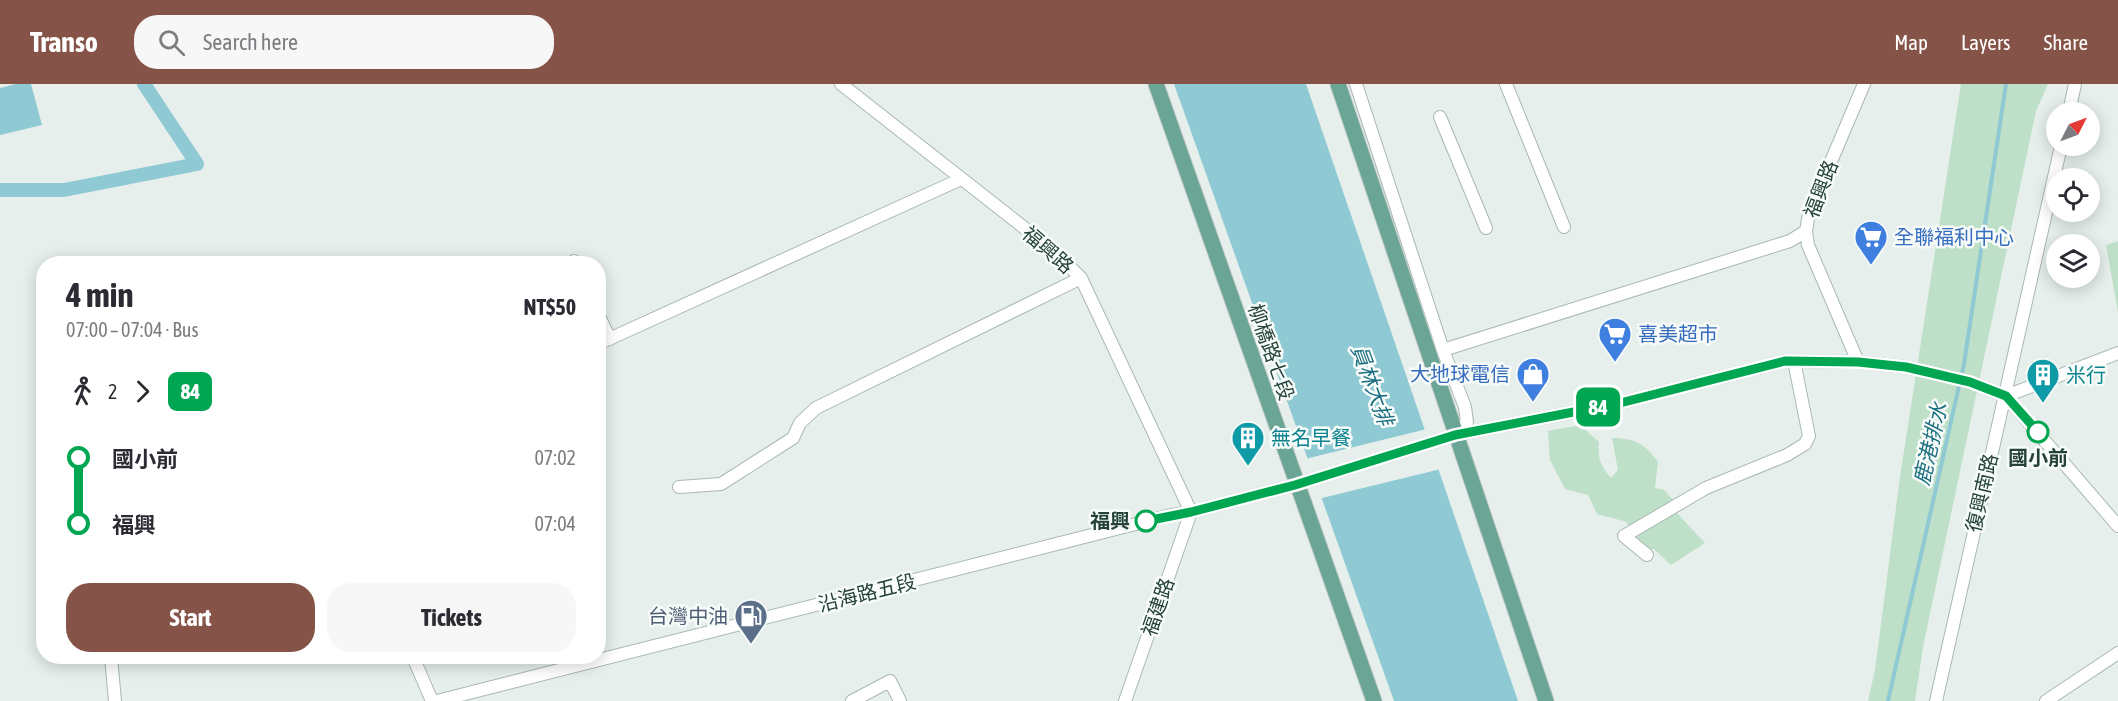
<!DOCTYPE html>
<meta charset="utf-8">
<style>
:root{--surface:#fff;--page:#f7f7f7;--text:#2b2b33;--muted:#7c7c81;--accent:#855347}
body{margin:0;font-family:"Asap Condensed","Noto Sans TC",sans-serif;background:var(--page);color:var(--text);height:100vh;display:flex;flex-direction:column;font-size:22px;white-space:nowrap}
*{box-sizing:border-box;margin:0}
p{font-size:20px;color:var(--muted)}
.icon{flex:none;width:33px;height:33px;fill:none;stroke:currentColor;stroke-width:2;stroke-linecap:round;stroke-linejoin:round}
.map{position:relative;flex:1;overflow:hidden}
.sheet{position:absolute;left:36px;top:172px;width:570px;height:408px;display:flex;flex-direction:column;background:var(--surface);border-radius:24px;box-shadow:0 3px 15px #0003}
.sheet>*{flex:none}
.badge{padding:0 12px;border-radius:9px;font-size:21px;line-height:39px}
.needle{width:39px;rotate:48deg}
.tools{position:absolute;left:2046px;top:18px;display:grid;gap:12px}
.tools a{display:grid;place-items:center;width:54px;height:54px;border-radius:50%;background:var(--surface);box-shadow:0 3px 15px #0003;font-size:30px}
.map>.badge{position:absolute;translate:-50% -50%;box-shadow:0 0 0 3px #fff}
.legs{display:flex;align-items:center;gap:9px;height:66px;padding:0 30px;font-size:20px}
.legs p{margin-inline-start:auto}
.summary{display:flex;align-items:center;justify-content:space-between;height:102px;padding:0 30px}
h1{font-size:33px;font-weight:700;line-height:45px}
.button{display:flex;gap:12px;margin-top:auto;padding:12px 30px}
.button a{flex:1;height:69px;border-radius:24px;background:var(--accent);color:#fff;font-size:24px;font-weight:700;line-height:69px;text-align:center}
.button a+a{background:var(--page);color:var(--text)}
ul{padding:0 30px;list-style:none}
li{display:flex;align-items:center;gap:21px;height:66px;font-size:22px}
li i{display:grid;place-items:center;width:9px;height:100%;margin:0 8px;background:currentColor}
li i::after{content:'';width:15px;height:15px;margin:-8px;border:4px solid;border-radius:50%;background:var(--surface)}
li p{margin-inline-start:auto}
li:first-child i{background:linear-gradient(#0000 50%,currentColor 0)}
li:last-child i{background:linear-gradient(currentColor 50%,#0000 0)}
header{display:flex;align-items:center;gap:36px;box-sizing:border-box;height:84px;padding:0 30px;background:var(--accent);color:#fff}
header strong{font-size:28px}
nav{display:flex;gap:33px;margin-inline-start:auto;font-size:21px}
.search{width:420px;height:54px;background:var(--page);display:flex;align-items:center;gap:15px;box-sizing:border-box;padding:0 21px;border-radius:24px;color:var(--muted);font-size:22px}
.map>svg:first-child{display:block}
</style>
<header>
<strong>Transo</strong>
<div class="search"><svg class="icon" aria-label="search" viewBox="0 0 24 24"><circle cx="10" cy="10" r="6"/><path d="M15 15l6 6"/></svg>Search here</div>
<nav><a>Map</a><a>Layers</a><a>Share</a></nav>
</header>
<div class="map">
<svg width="2118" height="617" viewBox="0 0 2118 617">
<rect width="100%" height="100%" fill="#e6efeb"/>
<path fill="#bfe0c8" d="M1961,0H2048L2036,27L1923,563L1915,617H1868L1875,586L1900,393Z
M2118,157V228L2106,161Z
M1580,341L1599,358C1597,374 1601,382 1611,394L1618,386L1612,354C1635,354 1645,360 1658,378L1655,404L1664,406L1680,423L1675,427L1705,459L1671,481L1654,465L1638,469L1627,438L1597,430L1588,411L1565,405L1550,376L1548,347Z"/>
<path fill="#8ec9d4" d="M16,0H31L42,41L0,51V4Z
M1174,0H1306L1518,617H1394Z"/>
<path fill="#e6efeb" d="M1427,345L1441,385L1318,415L1305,375Z"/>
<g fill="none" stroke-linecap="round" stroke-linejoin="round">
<path stroke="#8ec9d4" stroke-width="4" d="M1888,617L1964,280L2006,0"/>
<path stroke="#8ec9d4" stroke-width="14" d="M0,106H64L197,80L144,0"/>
<g stroke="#a8b8b2" stroke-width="14">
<path id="minor" d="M841,0L1055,168L1081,194L1191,428L1125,617
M1356,0L1443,266L1465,323L1467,338L1455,351
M1506,0L1564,143
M2069,28L2075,0
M1440,33L1486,144
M574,177L576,180
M598,230L610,255
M598,260L961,95
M1443,266L1790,157L1806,147
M1858,278L1808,161L1806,147L1809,129L1864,0
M2006,312L2118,269
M679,403L721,400L793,354L800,339L816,324L1081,194
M1647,471L1624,452L1706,404L1787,371L1805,360L1809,352L1794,277
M111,573L115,617
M413,573L432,617
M437,617L1167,432L1191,428L1295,401L1455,351L1620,319L1785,277L1858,278L1906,283L1970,298L2006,312L2118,442
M852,617L890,597L900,617
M1936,617L2061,62
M2046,617L2118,569"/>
</g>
<g stroke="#c2cac8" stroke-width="17">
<path id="major" d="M1156,0L1374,617
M1338,0L1546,617"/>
</g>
<use href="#minor" stroke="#fff" stroke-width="12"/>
<use href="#major" stroke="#6aa596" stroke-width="15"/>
</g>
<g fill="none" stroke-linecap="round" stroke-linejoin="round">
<g stroke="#fff" stroke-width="14">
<path id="line-1" d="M1146,437L1191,428L1295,401L1455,351L1620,319L1785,277L1858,278L1906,283L1970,298L2006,312L2038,348"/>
</g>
<use href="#line-1" stroke="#00a651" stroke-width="9"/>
</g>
<defs>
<g id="supermarket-pin" transform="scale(1.725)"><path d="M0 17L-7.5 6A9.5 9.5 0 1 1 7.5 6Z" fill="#3f7fe0" stroke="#f7fbf9"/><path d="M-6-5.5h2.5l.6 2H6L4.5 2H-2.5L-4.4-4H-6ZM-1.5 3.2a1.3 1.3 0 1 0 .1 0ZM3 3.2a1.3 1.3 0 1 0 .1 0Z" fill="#fff"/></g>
<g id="shop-pin" transform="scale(1.725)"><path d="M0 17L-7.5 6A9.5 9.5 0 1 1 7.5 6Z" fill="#3f7fe0" stroke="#f7fbf9"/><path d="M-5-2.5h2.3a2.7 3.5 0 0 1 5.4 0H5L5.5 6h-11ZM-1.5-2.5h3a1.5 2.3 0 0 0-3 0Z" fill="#fff"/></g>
<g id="building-pin" transform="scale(1.725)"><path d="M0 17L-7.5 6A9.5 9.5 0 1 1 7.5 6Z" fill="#0f9aa8" stroke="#f7fbf9"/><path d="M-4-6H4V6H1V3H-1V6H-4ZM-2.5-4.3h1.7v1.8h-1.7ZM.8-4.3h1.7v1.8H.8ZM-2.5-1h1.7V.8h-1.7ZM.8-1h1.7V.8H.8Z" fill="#fff"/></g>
<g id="fuel-pin" transform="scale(1.725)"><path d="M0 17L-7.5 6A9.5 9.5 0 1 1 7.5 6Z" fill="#5c6f8a" stroke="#f7fbf9"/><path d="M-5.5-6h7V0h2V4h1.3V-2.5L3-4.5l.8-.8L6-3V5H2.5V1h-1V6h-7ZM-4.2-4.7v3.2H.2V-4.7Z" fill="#fff"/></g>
</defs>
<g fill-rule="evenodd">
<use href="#supermarket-pin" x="1871" y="153"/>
<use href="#supermarket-pin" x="1615" y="250"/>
<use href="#shop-pin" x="1533" y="290"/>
<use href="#building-pin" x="2043" y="291"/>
<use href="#building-pin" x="1248" y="354"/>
<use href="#fuel-pin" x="751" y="532"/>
</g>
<g fill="#fff" stroke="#00a651" stroke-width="3">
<circle cx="2038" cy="348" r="10"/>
<circle cx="1146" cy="437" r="10"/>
</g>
<g text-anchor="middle" stroke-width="5" stroke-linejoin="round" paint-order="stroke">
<g font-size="20" fill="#24423a" stroke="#f7fbf9">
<text transform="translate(1821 105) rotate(-69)" y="7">福興路</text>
<text transform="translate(1048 166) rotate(41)" y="7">福興路</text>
<text transform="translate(1271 268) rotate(71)" y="7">柳橋路七段</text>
<text transform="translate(1982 409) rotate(-77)" y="7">復興南路</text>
<text transform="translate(867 509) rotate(-14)" y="7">沿海路五段</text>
<text transform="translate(1158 523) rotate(-71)" y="7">福建路</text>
</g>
<g font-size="20" fill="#366cbe" stroke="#f7fbf9" text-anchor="start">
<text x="1894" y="160">全聯福利中心</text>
<text x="1638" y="257">喜美超市</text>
<text x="1510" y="297" text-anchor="end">大地球電信</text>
</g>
<g font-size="20" fill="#0d838f" stroke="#f7fbf9" text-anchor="start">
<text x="2066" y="298">米行</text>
<text x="1271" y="361">無名早餐</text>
</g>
<g font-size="20" font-weight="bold" fill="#24423a" stroke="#f7fbf9">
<text x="2038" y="381">國小前</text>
<text x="1130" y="444" text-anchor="end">福興</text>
</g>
<g font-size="20" fill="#4e5e75" stroke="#f7fbf9" text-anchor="end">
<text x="728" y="539">台灣中油</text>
</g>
<g font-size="21" font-style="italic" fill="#1c6f80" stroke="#f7fbf9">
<text transform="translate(1372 301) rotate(70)" y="7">員林大排</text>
<text transform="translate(1931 360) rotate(-77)" y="7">鹿港排水</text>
</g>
</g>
</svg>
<div class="tools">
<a><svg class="needle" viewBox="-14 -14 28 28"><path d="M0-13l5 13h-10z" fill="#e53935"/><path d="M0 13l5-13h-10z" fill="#7c7c81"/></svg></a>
<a><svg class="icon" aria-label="locate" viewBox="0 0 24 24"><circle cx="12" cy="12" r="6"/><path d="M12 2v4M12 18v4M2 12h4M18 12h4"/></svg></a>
<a><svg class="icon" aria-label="layers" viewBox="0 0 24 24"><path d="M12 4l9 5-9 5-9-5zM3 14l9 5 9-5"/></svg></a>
</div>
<b class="badge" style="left:1598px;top:323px;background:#00a651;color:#fff">84</b>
<section class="sheet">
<div class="summary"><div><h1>4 min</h1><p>07:00 – 07:04 · Bus</p></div><b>NT$50</b></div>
<div class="legs"><svg class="icon" aria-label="walk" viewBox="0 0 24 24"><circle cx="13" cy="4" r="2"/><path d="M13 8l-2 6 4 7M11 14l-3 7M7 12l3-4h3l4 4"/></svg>2<svg class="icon" aria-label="forward" viewBox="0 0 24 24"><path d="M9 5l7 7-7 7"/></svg><b class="badge" style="background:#00a651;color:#fff">84</b></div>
<ul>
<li><i style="color:#00a651"></i><b>國小前</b><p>07:02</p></li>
<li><i style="color:#00a651"></i><b>福興</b><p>07:04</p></li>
</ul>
<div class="button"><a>Start</a><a>Tickets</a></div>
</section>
</div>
